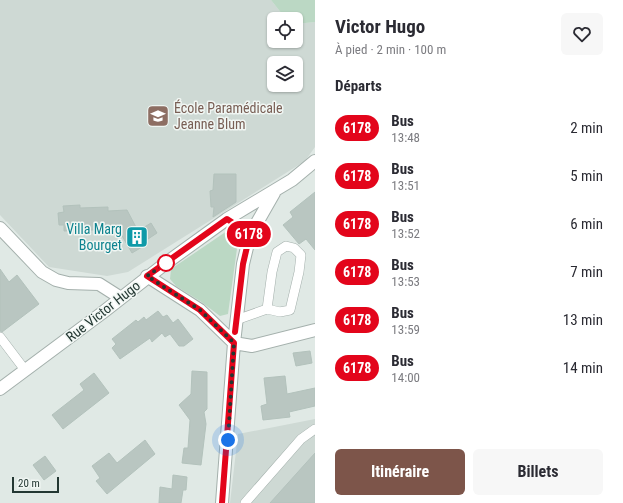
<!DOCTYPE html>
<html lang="fr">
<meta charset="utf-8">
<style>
:root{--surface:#fff;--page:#f7f7f7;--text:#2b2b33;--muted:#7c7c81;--accent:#7d554a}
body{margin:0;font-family:"Roboto Condensed",sans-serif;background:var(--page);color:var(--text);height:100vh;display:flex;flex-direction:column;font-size:15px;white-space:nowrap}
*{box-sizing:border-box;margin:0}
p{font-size:13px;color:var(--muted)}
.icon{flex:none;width:22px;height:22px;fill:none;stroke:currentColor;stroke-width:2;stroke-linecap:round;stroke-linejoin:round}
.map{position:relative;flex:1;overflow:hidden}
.details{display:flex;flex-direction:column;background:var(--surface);width:308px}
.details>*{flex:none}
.badge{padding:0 8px;border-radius:13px;font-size:14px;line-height:26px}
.buttons{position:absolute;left:267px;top:12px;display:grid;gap:8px}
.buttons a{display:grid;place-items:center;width:36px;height:36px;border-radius:6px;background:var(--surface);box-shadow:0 1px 3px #0004;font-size:20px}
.scale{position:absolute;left:12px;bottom:10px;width:47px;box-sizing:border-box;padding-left:4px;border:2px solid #233732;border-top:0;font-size:11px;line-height:14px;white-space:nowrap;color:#233732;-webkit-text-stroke:3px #f0f6f3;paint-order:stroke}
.you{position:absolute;width:20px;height:20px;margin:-10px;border:3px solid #fff;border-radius:50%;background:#1a73e8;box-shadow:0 0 0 6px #1a73e833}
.map>.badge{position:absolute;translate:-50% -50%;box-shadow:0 0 0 2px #fff}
h2{padding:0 20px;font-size:15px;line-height:36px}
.round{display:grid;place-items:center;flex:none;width:42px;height:42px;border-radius:6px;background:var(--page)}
.overview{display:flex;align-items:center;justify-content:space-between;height:68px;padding:0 20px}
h1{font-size:19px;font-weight:700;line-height:30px}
.primary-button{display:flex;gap:8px;margin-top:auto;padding:8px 20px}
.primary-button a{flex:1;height:46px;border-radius:6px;background:var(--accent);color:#fff;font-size:16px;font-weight:700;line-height:46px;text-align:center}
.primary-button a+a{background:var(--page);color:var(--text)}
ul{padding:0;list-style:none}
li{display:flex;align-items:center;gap:12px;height:48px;padding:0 20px}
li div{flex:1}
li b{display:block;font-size:15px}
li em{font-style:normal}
li .badge{min-width:44px;font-weight:700;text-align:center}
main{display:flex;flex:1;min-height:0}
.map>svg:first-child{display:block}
</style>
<main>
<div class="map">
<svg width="315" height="503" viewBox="0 0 315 503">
<rect width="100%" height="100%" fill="#e0e9e5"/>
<path fill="#ced9d4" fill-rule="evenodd" d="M0,0H271L286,19H274V41H296V24L315,22V147L305,161L128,272L107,276L49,267L0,215ZM274,63H296V85H274Z
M315,419V503H230L238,434Z"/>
<path fill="#bbd8c4" d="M271,0H315V22L296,24V19H286Z
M227,231L239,234L228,314L220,316L200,301L176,286L170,279L171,269Z"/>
<path fill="#b9c6c1" stroke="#b3c2bc" d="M214,174H236V202L213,217L214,207H211L210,191L213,190Z
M315,192V250L306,239L299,244L283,225L293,217L290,212Z
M80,205V208L108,207V211L127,210L138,231L151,223L157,233L145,241L147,244L132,253L118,229L64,231V225H59L58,213L64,212L63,206Z
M0,269L9,282L17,275L39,304L2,332L0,331Z
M158,311L163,317L167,315L173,323L178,319L193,339L184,346H179L170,334L165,337L162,333L152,342L150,338L120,359L112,348L116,344L112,339L136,320L138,322L144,317L146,320Z
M310,351L312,363L296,366L293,353Z
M192,371L207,372V409L204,412L206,424L201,465L182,463L184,448H188L190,420L179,405L191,394Z
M94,373L109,393L63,429L52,415L84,390L80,384Z
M285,376L287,394L315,388V406L289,412L290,417L263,420L261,406L267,404L264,378Z
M145,440L155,454L107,494L96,481L100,478L92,466L109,453L117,463Z
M315,453V503H270Z
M45,456L56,471L44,480L33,465Z
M173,475L187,477L186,490H183L181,503H159L160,487L172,489Z"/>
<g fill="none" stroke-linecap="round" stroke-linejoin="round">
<g stroke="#a4b0ac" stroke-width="10">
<path id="lane" d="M236,320L267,309L272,272L277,252L286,246L294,248L301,255L299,272L290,310L280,312L267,309
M0,337L25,370
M245,503L301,439L315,429"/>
</g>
<g stroke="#a4b0ac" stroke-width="14">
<path id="street" d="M227,219L250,235
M0,228L42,272L56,280L68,283L99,284L121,298
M147,276L200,310L234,343
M234,343L252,346L315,330
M0,389L102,313L166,263L227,219L292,180L315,161
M222,503L234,343L243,264L250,235L274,193"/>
</g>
<use href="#lane" stroke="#fff" stroke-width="9"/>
<use href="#street" stroke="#fff" stroke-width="12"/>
</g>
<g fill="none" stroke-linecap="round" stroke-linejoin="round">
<g stroke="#fff" stroke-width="9">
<path id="line" d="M222,503L234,343L200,310L147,276L227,219L250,234L243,264L235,332"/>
</g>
<use href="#line" stroke="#e3051b" stroke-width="6"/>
<path stroke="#233732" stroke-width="4" stroke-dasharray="0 7.2" d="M166,263L147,276L200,310L234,343L228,440"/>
</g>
<defs>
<g id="school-square" transform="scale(1.15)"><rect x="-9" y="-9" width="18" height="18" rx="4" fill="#8d6e63" stroke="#f0f6f3"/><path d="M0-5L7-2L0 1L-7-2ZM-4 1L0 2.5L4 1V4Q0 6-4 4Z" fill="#fff"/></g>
<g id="building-square" transform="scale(1.15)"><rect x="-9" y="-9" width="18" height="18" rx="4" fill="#0f9aa8" stroke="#f0f6f3"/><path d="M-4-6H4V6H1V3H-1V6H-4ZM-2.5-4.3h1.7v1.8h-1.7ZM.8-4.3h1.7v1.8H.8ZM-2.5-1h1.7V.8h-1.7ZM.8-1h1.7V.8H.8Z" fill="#fff"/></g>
</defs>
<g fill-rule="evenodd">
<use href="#school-square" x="158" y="116"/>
<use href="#building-square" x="137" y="237"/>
</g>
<circle fill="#fff" stroke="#e3051b" stroke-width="2" cx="166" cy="263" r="8"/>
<g text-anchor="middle" stroke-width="3" stroke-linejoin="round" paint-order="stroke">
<g font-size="14" fill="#785e54" stroke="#f0f6f3" text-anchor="start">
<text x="174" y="113">École Paramédicale<tspan x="174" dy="16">Jeanne Blum</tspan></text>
</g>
<g font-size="14" fill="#0d838f" stroke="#f0f6f3" text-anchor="end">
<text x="122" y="234">Villa Marg<tspan x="122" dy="16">Bourget</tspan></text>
</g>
<g font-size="14" fill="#233732" stroke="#f0f6f3">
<text transform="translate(103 311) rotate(-38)" y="5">Rue Victor Hugo</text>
</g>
</g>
</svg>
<div class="buttons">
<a><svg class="icon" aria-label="locate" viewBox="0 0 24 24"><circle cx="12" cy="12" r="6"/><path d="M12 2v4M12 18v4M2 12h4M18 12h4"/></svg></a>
<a><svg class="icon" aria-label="layers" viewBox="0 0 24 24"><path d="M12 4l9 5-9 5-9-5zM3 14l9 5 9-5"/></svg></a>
</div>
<div class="scale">20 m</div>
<div class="you" style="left:228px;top:440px"></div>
<b class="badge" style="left:249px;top:234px;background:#e3051b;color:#fff">6178</b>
</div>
<section class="details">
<div class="overview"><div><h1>Victor Hugo</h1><p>À pied · 2 min · 100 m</p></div><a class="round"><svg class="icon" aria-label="heart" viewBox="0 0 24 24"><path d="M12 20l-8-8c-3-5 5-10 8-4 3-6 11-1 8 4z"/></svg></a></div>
<h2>Départs</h2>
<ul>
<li><span class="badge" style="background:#e3051b;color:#fff">6178</span><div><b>Bus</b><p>13:48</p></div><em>2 min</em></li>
<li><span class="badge" style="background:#e3051b;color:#fff">6178</span><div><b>Bus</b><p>13:51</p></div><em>5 min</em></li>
<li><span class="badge" style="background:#e3051b;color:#fff">6178</span><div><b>Bus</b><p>13:52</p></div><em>6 min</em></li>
<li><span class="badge" style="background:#e3051b;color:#fff">6178</span><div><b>Bus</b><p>13:53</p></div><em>7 min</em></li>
<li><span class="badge" style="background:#e3051b;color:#fff">6178</span><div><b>Bus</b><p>13:59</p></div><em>13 min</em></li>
<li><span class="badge" style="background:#e3051b;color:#fff">6178</span><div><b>Bus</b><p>14:00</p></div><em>14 min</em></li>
</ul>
<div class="primary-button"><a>Itinéraire</a><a>Billets</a></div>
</section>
</main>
